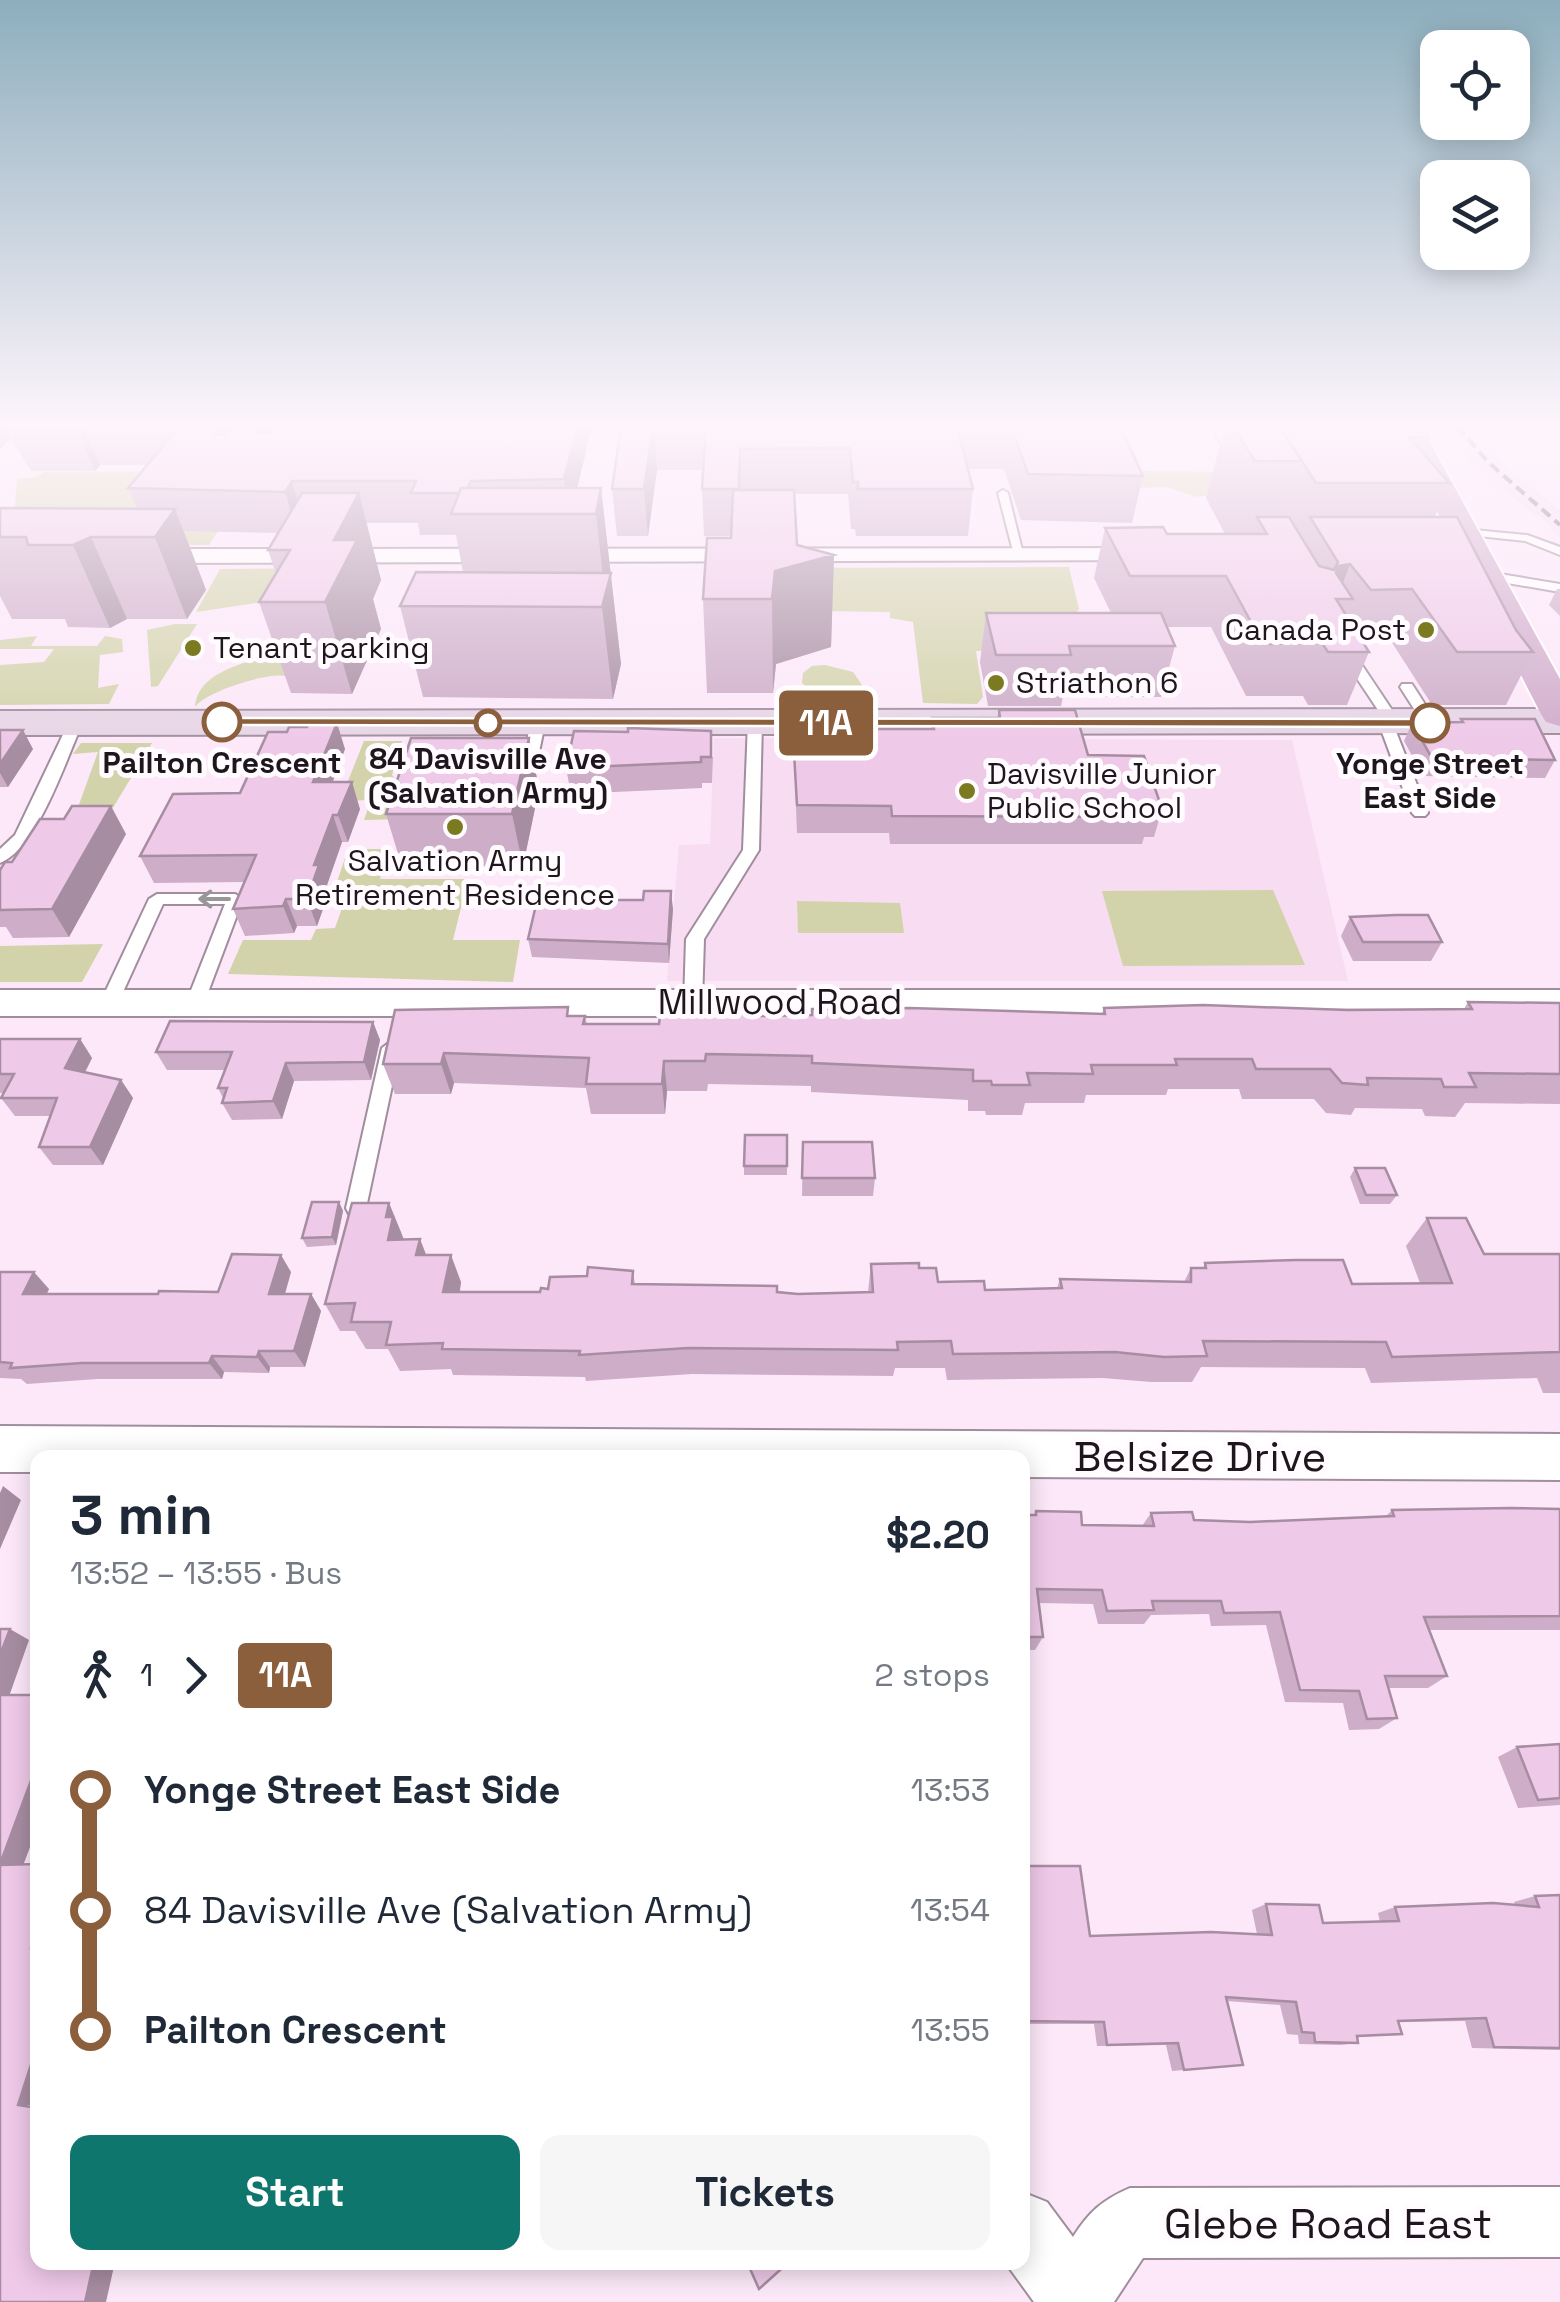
<!DOCTYPE html>
<meta charset="utf-8">
<style>
:root{--surface:#fff;--page:#f6f6f7;--text:#1f2937;--muted:#747a83;--accent:#0f766e}
body{margin:0;font-family:"Space Grotesk",sans-serif;background:var(--page);color:var(--text);height:100vh;display:flex;flex-direction:column;font-size:38px;white-space:nowrap}
*{box-sizing:border-box;margin:0}
p{font-size:32px;color:var(--muted)}
.icon{flex:none;width:55px;height:55px;fill:none;stroke:currentColor;stroke-width:2;stroke-linecap:round;stroke-linejoin:round}
.map{position:relative;flex:1;overflow:hidden}
.drawer{position:absolute;left:30px;top:1450px;width:1000px;height:820px;display:flex;flex-direction:column;background:var(--surface);border-radius:20px;box-shadow:0 5px 25px #0003}
.drawer>*{flex:none}
.badge{padding:0 20px;border-radius:8px;font-size:35px;line-height:65px}
.controls{position:absolute;left:1420px;top:30px;display:grid;gap:20px}
.controls a{display:grid;place-items:center;width:110px;height:110px;border-radius:20px;background:var(--surface);box-shadow:0 5px 25px #0003;font-size:50px}
.map>.badge{position:absolute;translate:-50% -50%;box-shadow:0 0 0 5px #fff}
.legs{display:flex;align-items:center;gap:15px;height:110px;padding:0 40px;font-size:32px}
.legs p{margin-inline-start:auto}
.overview{display:flex;align-items:center;justify-content:space-between;height:170px;padding:0 40px}
h1{font-size:55px;font-weight:600;line-height:75px}
.button{display:flex;gap:20px;margin-top:auto;padding:20px 40px}
.button a{flex:1;height:115px;border-radius:20px;background:var(--accent);color:#fff;font-size:40px;font-weight:600;line-height:115px;text-align:center}
.button a+a{background:var(--page);color:var(--text)}
ul{padding:0 40px;list-style:none}
li{display:flex;align-items:center;gap:35px;height:120px;font-size:38px}
li i{display:grid;place-items:center;width:15px;height:100%;margin:0 12px;background:currentColor}
li i::after{content:'';width:25px;height:25px;margin:-12px;border:8px solid;border-radius:50%;background:var(--surface)}
li p{margin-inline-start:auto}
li:first-child i{background:linear-gradient(#0000 50%,currentColor 0)}
li:last-child i{background:linear-gradient(currentColor 50%,#0000 0)}
.map>svg:first-child{display:block}
</style>
<div class="map">
<svg width="1560" height="2302" viewBox="0 0 1560 2302">
<rect width="100%" height="100%" fill="#fce8f9"/>
<path fill="#f7dcf2" d="M1448,426H1469L1499,460L1560,510V538L1540,516L1534,515L1469,461Z
M714,738L1292,740L1348,981H667L679,845L710,844Z"/>
<path fill="#d2d3aa" d="M1068,470L1234,472L1210,495L1196,497L1167,487L1131,488Z
M257,471L209,545L47,546L14,517L17,479L36,477L44,472Z
M1069,567L1079,609C1055,640 1014,651 976,651L983,697L977,704L923,703L913,622L890,618V612L821,611L769,568Z
M316,568L282,599L196,612L220,569Z
M175,624H197L158,686L151,687L147,630Z
M37,636L31,646H97L105,636L122,639L123,652L100,655L98,688L119,684L109,704L0,705V665L44,662L54,649H0V640Z
M274,653L287,655L286,676C267,672 205,692 195,707C197,671 247,663 274,653Z
M825,665L853,672L864,688L863,699C840,705 818,701 802,683L803,673L812,666Z
M364,741H402L392,775L401,785L407,819L364,820L371,800L340,801Z
M81,743H152L105,821H73L98,752L73,754Z
M348,849H389L380,879H468L453,940H520L513,982L228,974L243,940H311L316,929L335,928L351,883L337,882Z
M1273,890L1305,965L1123,966L1102,891Z
M797,901L900,903L904,933H798Z
M103,944L82,982H0V946Z"/>
<g fill="none" stroke-linecap="round" stroke-linejoin="round">
<g stroke="#a08d9d" stroke-width="4">
<path id="lane" d="M1211,426H1221L1239,461H1231Z
M1003,490L1008,493L1024,558L1014,555L998,493Z
M1464,529L1527,535L1560,547V555L1525,541L1460,534V530Z
M1488,572L1560,584V592L1484,579V573Z
M1342,650H1352L1392,710L1393,724L1428,813L1425,816H1415L1412,813L1379,724L1378,710L1340,653Z
M1402,684H1412L1437,723L1435,726H1425L1400,687Z
M76,718L83,722C66,759 38,848 0,863V849L15,835L69,722Z
M755,718L762,722L759,850L704,939L702,1003L693,1009L684,1003L686,939L743,850L748,722Z
M538,719L545,723L538,757L523,775H513L511,772L523,757L531,723Z
M157,894H235L243,899L204,1003L195,1009L186,1003L225,904H163L118,1003L115,1007H103L100,1003L149,899Z
M391,1041L400,1048L366,1208L363,1214H349L346,1208L382,1048Z"/>
</g>
<g stroke="#a08d9d" stroke-width="4">
<path id="street" d="M1154,548L1162,550L1166,555L1162,560L137,563L125,556L137,549Z
M0,990H1560V1016H0Z
M0,1426L1560,1434V1480L1022,1477V1458H38V1472H0Z
M1560,2187V2257L1143,2258L1114,2302H1034L1005,2262H1022V2192L1047,2202L1073,2237C1089,2212 1102,2200 1130,2188Z"/>
</g>
<g stroke="#a08d9d" stroke-width="4">
<path id="secondary" d="M1560,709V733L0,735V711Z"/>
</g>
<g stroke="#fff" stroke-width="4">
<path id="primary" d="M1393,426H1421L1560,679V726L1546,722L1541,714Z"/>
</g>
<use href="#lane" fill="#fff" fill-rule="evenodd"/>
<use href="#street" fill="#fff" fill-rule="evenodd"/>
<use href="#secondary" fill="#e7d5e5" fill-rule="evenodd"/>
<use href="#primary" fill="#d0accb" fill-rule="evenodd"/>
<path stroke="#736771" stroke-width="4" stroke-dasharray="11 6" stroke-linecap="butt" d="M1457,426L1488,462L1560,525"/>
</g>
<path fill="#cdadc8" d="M0,426H592L577,488H601L621,664L613,699L423,697L400,606L463,572L456,535H420L418,523H366L381,580L373,599L381,629L352,694L291,693L259,602L276,574L268,550L278,533L184,531L206,590L187,619H127L110,628L68,627L65,619H12L0,596V508L137,509L128,488L147,465H100L95,471H31L11,438Z
M621,426H1120L1143,476L1132,523L1021,520L1004,469H968L973,489L968,536H856L855,529H851L848,494H794L797,545L834,555L831,647L776,664L773,693H707L703,599L731,536H704L702,489L703,470H657L648,536H617L612,489Z
M1225,426H1422L1429,437L1423,454L1449,483L1435,517L1533,652L1506,705H1432L1391,641H1362L1369,652L1347,705H1308L1303,696H1246L1211,627H1167L1175,646L1161,697L1063,696L1061,706H988L980,662L986,613H1111L1094,578L1105,528L1167,534H1225L1206,498Z
M1557,589H1560V616L1549,605Z
M999,710L1088,755L1162,809L1154,837H1144L1142,844H890L889,833H797L794,752L847,729H931L932,718H997Z
M1461,719L1555,760L1545,778L1423,776L1404,741L1412,723L1460,722Z
M0,730L33,749L8,787H0Z
M529,738L539,789L523,866L402,867L386,814Z
M345,749L333,782L360,809L348,842H342L327,885L329,892L317,926H297L294,933L245,936L233,909L244,882L154,883L140,856L240,793Z
M713,757L712,783H702V788L571,794L566,768Z
M126,834L69,937L13,938L6,927H0V870L12,862Z
M673,909L669,963L532,957L528,939Z
M1350,917L1442,942L1431,961H1353L1341,936Z
M1468,1002L1560,1003V1104L1465,1103L1455,1117L1425,1116L1422,1109L1355,1108L1351,1115L1326,1113L1314,1099H1242L1239,1089H1168L1166,1095H1086L1084,1103H1025L1022,1115H986L985,1111H968V1100L811,1092V1086L708,1084L707,1091H667L665,1114H591L586,1088L454,1083L451,1094H395L383,1064L570,1016H585L587,1024H659L747,1014L758,1016L1102,1014L1104,1008L1464,1009Z
M373,1022L380,1040L371,1080L294,1081L282,1119L232,1120L222,1103L223,1098L218,1088L225,1070H167L156,1052Z
M0,1039H80L92,1058L85,1073L121,1080L133,1098L103,1165H53L39,1147L50,1116H15L1,1098L4,1093H0Z
M787,1135V1175H744V1166Z
M803,1142L875,1178L873,1196H802Z
M1355,1168L1397,1195L1390,1204H1360L1350,1177Z
M339,1202L343,1211L336,1245L307,1247L302,1238Z
M389,1203L403,1240L461,1282L460,1292H540L587,1276L633,1271L635,1284L798,1294L868,1292L871,1264L919,1268L938,1282L985,1290L1057,1288L1060,1279L1184,1282L1191,1268H1203L1205,1263L1352,1284L1420,1283L1406,1246L1427,1218L1484,1254H1560V1393H1543L1537,1378L1371,1383L1365,1368L1201,1367L1192,1382H1151L1103,1378L947,1380L945,1368H895L893,1376L692,1374L586,1381L585,1377L453,1375L451,1369L400,1371L388,1349H366L355,1331H340L325,1304Z
M0,1272L49,1289L46,1294H158L218,1292L291,1272L285,1294H311L321,1311L305,1367H270L269,1373L224,1372L222,1379H97L27,1384L21,1379L0,1378Z
M1560,1509V1630H1429L1447,1676L1428,1688H1388L1397,1718L1379,1729L1349,1730L1343,1703L1285,1702L1266,1625L1211,1626L1209,1614L1151,1615L1144,1624H1098L1093,1604L1039,1603L1043,1637L1035,1650H1022V1515H1034L1036,1511L1082,1525L1142,1526L1151,1513L1194,1520L1250,1522L1385,1517L1392,1510Z
M1560,1744V1805L1518,1808L1498,1757L1517,1747Z
M1022,1866L1090,1936L1257,1934L1252,1910L1266,1904L1323,1923L1380,1922L1378,1913L1395,1907L1515,1905L1514,1902L1535,1896L1560,1895V2050L1472,2048L1465,2021L1399,2022L1402,2034L1357,2037L1358,2043L1341,2045L1299,2044L1298,2035L1287,2034L1280,2005L1227,2001L1243,2065L1172,2071L1166,2045L1097,2046L1094,2024H1022Z"/>
<path fill="#a78da2" d="M0,426H5L11,438L0,449Z
M82,426L100,465L95,471L78,430Z
M213,426H255L225,468L211,427Z
M261,426H312L270,474L257,433Z
M578,426H592L571,514H569L564,479Z
M654,426L657,470L648,536L644,489Z
M292,481L304,523L298,534L285,492Z
M601,488L621,664L613,699L602,607L605,595L596,514Z
M359,493L381,580L373,599L381,629L352,694L325,602L334,540Z
M175,509L206,590L187,619L155,537Z
M91,537L127,619L110,628L73,545Z
M834,555L831,647L776,664L773,693L772,599L775,571Z
M1350,564L1337,599L1330,615L1338,566Z
M337,723L345,749L322,809L313,782Z
M23,730L33,749L8,787L0,773V764Z
M529,738L539,789L523,866L512,814Z
M352,782L360,809L348,842L338,815Z
M111,806L126,834L69,937L52,909Z
M333,815L342,842L327,885L329,892L317,926L307,899L314,865Z
M671,891L673,909L669,963L668,944Z
M286,899L297,926L294,933L283,906Z
M373,1022L380,1040L371,1080L364,1062Z
M80,1039L92,1058L77,1087L65,1068Z
M444,1053L454,1083L451,1094L441,1064Z
M664,1061L667,1091L665,1114L662,1084Z
M286,1063L294,1081L282,1119L273,1101Z
M121,1080L133,1098L103,1165L90,1147Z
M339,1202L343,1211L336,1245L332,1237Z
M389,1203L401,1232L406,1245L388,1240L386,1217Z
M420,1239L431,1267L416,1255Z
M281,1255L291,1272L280,1311L269,1294Z
M451,1255L461,1282L455,1319L443,1292Z
M34,1272L49,1289L39,1311L23,1294Z
M311,1294L321,1311L305,1367L294,1351Z
M259,1351L270,1367L269,1373L257,1357Z
M212,1356L224,1372L222,1379L209,1363Z
M3,1486L21,1500L0,1549V1493Z
M10,1629L29,1640L6,1705L0,1702V1655Z
M32,1778L38,1781V1826L21,1871L0,1865Z
M38,1927V1950L31,1948Z
M38,2043V2105H18Z
M94,2262H115L106,2302H85Z"/>
<path fill="#eec9e8" stroke="#a78da2" stroke-width="2.5" d="M10,426H82L78,430L13,431Z
M180,426H213L211,427L215,435L227,434L233,426H261L257,433H271L276,426H578L564,479L471,481L468,488H461L459,493H411L416,481H292L285,492L128,488Z
M621,426H653L644,489H612Z
M706,426H957L973,489H858V482H853L850,448L740,449L739,489H702Z
M1011,426H1120L1143,476L1028,474Z
M1233,426H1278L1302,461H1255Z
M1279,426H1422L1429,437H1409L1449,483H1316Z
M461,488H601L596,514H451Z
M733,490H794L797,545L834,555L775,571L772,599H703L707,538H731Z
M302,493H359L334,540H357L325,602H259L290,550H268Z
M0,508L175,509L155,537H91L73,545H28L26,537H0Z
M1257,517H1289L1319,566L1334,570L1338,562L1310,517H1457L1516,630L1533,652H1457L1412,589L1371,590L1350,564L1338,566L1336,573L1353,599H1336L1369,652H1328L1322,643L1263,644L1226,576H1130L1105,528L1163,527L1167,534H1267Z
M416,572L611,573L602,607L400,606Z
M986,613H1161L1175,646H1069L1071,655H996Z
M999,710H1075L1088,755L1144,756L1162,809H1148L1150,817L892,816L891,806L797,805L794,752L797,741H802V722L845,723L847,729H934L932,718H1000Z
M1461,719H1535L1555,760L1432,758L1412,723L1463,722Z
M308,723H337L313,782H352L338,815H333L314,865H319L307,899H286L283,906L233,909L256,855L140,856L173,794L240,793L268,732H287L289,727H307Z
M628,728L711,731V757H701V762L566,768L574,731L628,732Z
M0,730H23L0,764Z
M411,738H529L512,814H386Z
M72,806H111L52,909L0,910V870L5,862H12L40,819H64Z
M644,891H671L668,944L528,939L536,905L609,904L610,900H643Z
M1396,915H1428L1442,942H1363L1350,917Z
M1468,1002L1560,1003V1074L1469,1073L1476,1087H1444L1441,1079L1367,1078L1368,1085L1342,1083L1330,1069H1256L1252,1059H1175L1177,1065H1091L1093,1074L1027,1073L1030,1085H992L991,1081H973V1070L812,1063V1056L706,1054L705,1061H664L662,1084H586L589,1058L444,1053L441,1064H383L395,1010L568,1007L567,1016H585L583,1024H659L661,1008L746,1010L747,1014L758,1016L812,1015V1009L909,1008L1105,1014L1104,1008L1203,1005L1347,1010L1472,1009Z
M170,1021L373,1022L364,1062L286,1063L273,1101L222,1103L227,1088H218L232,1052H156Z
M0,1039H80L65,1068L121,1080L90,1147H39L57,1098H1L14,1074H0Z
M745,1135H787V1166H744Z
M803,1142H872L875,1178H802Z
M1355,1168H1385L1397,1195H1366Z
M312,1202H339L332,1237L302,1238Z
M352,1203H389L386,1217H393L388,1240L420,1239L416,1255H451L443,1292H540L541,1288L548,1289L550,1277L587,1276L588,1267L633,1271L632,1284L777,1286V1292L798,1294L873,1292L871,1264L919,1263V1268H936L938,1282L984,1281L985,1290L1062,1288L1060,1279L1191,1282V1268H1206L1205,1263L1296,1260H1343L1352,1284L1452,1283L1427,1218H1466L1484,1254H1560V1352L1392,1357L1386,1342L1203,1341L1207,1356L1164,1357L1115,1352L953,1354L951,1341L897,1342L898,1350L688,1348L579,1355L580,1351L442,1349L443,1343L386,1345L391,1322H351L355,1303L325,1304Z
M232,1254L281,1255L269,1294H311L294,1351H259L257,1357L212,1356L209,1363H82L10,1368L12,1363L0,1362V1272H34L23,1294H158L159,1291L218,1292Z
M1510,1508L1560,1509V1616L1424,1617L1447,1676H1385L1397,1718L1367,1719L1359,1691L1300,1690L1280,1612L1224,1613L1221,1601H1152L1154,1610L1107,1611L1102,1590L1037,1589L1043,1637H1022V1515H1036V1511L1081,1512L1082,1525L1154,1526L1151,1513L1192,1512L1194,1520L1250,1522L1394,1516L1392,1510Z
M0,1629H10L0,1655Z
M0,1695H38V1778H32L0,1864Z
M1560,1744V1798L1538,1800L1517,1747Z
M37,1864L33,1875H38V1927L31,1948H38V2043L18,2105L38,2108V2195L35,2202H38V2262H94L85,2302H0V1865Z
M1022,1866H1080L1090,1936L1211,1932L1272,1935L1266,1904L1319,1905L1323,1923L1399,1921L1395,1907L1493,1903L1539,1907L1535,1896L1560,1895V2048L1494,2047L1486,2018L1398,2021L1402,2034L1357,2036L1358,2043L1315,2042L1314,2033L1302,2032L1296,2002L1226,1997L1243,2065L1184,2070L1178,2043L1107,2045L1104,2022L1022,2021Z
M747,2262H789L759,2289Z"/>
<defs><path id="oneway-shaft" d="M-6 0H5M1.5-3L5.5 0L1.5 3" fill="none" stroke-width="1.6" stroke-linecap="round" stroke-linejoin="round" transform="scale(2.5)"/></defs>
<use stroke="#999699" href="#oneway-shaft" transform="translate(214 899) rotate(180)"/>
<linearGradient id="sky" x2="0" y2="1"><stop stop-color="#8daebd"/><stop offset="0.57" stop-color="#fef5fc"/><stop offset="1" stop-color="#fef5fc" stop-opacity="0"/></linearGradient>
<rect width="1560" height="748" fill="url(#sky)"/>
<path fill="#8b5e3c" stroke="#fff" stroke-width="2.5" d="M222,718L1430,719L1436,723L1430,727L218,725V719Z"/>
<g fill="#7b7a21" stroke="#fffbfe" stroke-width="4">
<circle cx="1426" cy="630" r="10"/>
<circle cx="193" cy="648" r="10"/>
<circle cx="996" cy="683" r="10"/>
<circle cx="967" cy="791" r="10"/>
<circle cx="455" cy="827" r="10"/>
</g>
<g fill="#fff" stroke="#8b5e3c" stroke-width="5">
<circle cx="222" cy="722" r="18"/>
<circle cx="488" cy="723" r="12"/>
<circle cx="1430" cy="723" r="18"/>
</g>
<g text-anchor="middle" stroke-width="10" stroke-linejoin="round" paint-order="stroke">
<g font-size="30" fill="#1d161c" stroke="#fffbfe" text-anchor="start">
<text x="1406" y="640" text-anchor="end">Canada Post</text>
<text x="213" y="658">Tenant parking</text>
<text x="1016" y="693">Striathon 6</text>
<text x="987" y="784">Davisville Junior<tspan x="987" dy="34">Public School</tspan></text>
<text x="455" y="871" text-anchor="middle">Salvation Army<tspan x="455" dy="34">Retirement Residence</tspan></text>
</g>
<g font-size="30" font-weight="bold" fill="#1d161c" stroke="#fffbfe">
<text x="488" y="769">84 Davisville Ave<tspan x="488" dy="34">(Salvation Army)</tspan></text>
<text x="222" y="773">Pailton Crescent</text>
<text x="1430" y="774">Yonge Street<tspan x="1430" dy="34">East Side</tspan></text>
</g>
<g font-size="35" fill="#1d161c" stroke="#fffbfe">
<text x="780" y="1014">Millwood Road</text>
</g>
<g font-size="42" fill="#1d161c" stroke="#fffbfe">
<text x="1200" y="1471">Belsize Drive</text>
<text x="1328" y="2238">Glebe Road East</text>
</g>
</g>
</svg>
<div class="controls">
<a><svg class="icon" aria-label="locate" viewBox="0 0 24 24"><circle cx="12" cy="12" r="6"/><path d="M12 2v4M12 18v4M2 12h4M18 12h4"/></svg></a>
<a><svg class="icon" aria-label="layers" viewBox="0 0 24 24"><path d="M12 4l9 5-9 5-9-5zM3 14l9 5 9-5"/></svg></a>
</div>
<b class="badge" style="left:826px;top:723px;background:#8b5e3c;color:#fff">11A</b>
<section class="drawer">
<div class="overview"><div><h1>3 min</h1><p>13:52 – 13:55 · Bus</p></div><b>$2.20</b></div>
<div class="legs"><svg class="icon" aria-label="walk" viewBox="0 0 24 24"><circle cx="13" cy="4" r="2"/><path d="M13 8l-2 6 4 7M11 14l-3 7M7 12l3-4h3l4 4"/></svg>1<svg class="icon" aria-label="forward" viewBox="0 0 24 24"><path d="M9 5l7 7-7 7"/></svg><b class="badge" style="background:#8b5e3c;color:#fff">11A</b><p>2 stops</p></div>
<ul>
<li><i style="color:#8b5e3c"></i><b>Yonge Street East Side</b><p>13:53</p></li>
<li><i style="color:#8b5e3c"></i><span>84 Davisville Ave (Salvation Army)</span><p>13:54</p></li>
<li><i style="color:#8b5e3c"></i><b>Pailton Crescent</b><p>13:55</p></li>
</ul>
<div class="button"><a>Start</a><a>Tickets</a></div>
</section>
</div>
